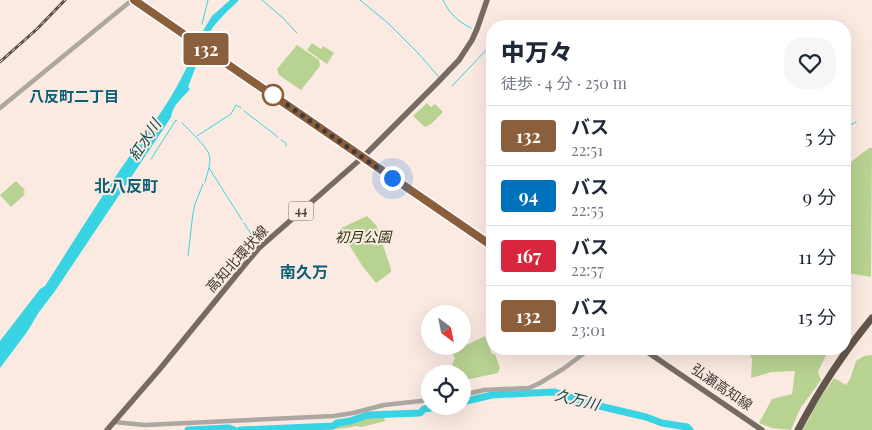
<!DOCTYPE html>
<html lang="ja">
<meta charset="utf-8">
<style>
:root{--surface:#fff;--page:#f6f6f7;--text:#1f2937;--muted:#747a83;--line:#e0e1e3}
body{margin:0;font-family:"Playfair Display","Noto Sans JP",serif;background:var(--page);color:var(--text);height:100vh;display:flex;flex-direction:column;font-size:19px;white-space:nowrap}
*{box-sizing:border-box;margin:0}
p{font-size:16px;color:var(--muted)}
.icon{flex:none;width:28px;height:28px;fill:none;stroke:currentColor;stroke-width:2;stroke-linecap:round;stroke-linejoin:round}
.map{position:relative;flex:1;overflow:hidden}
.drawer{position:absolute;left:486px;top:20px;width:365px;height:335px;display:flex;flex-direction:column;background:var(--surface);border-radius:20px;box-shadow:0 5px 20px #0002}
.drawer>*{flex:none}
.badge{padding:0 10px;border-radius:4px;font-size:18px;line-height:32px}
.needle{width:32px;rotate:148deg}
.fabs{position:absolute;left:421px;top:305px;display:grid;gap:10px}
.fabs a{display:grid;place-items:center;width:50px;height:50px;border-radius:50%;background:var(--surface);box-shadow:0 5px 20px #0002;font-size:25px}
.you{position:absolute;width:25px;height:25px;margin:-12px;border:4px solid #fff;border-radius:50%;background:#1a73e8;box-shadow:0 0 0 8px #1a73e833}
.map>.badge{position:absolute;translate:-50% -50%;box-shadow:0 0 0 2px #fff}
.round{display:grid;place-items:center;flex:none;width:52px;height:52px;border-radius:20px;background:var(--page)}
.summary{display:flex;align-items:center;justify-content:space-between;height:85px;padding:0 15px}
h1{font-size:24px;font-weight:800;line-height:38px}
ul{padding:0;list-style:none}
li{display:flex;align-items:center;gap:15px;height:60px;padding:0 15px;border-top:1px solid var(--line)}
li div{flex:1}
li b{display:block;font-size:19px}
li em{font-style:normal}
li .badge{min-width:55px;font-weight:700;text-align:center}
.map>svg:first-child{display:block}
</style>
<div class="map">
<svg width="872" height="430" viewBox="0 0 872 430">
<rect width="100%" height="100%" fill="#fbeae1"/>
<path fill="#b8d292" d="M312,43L321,49L323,46L334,53L327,64L307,50Z
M297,45L319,60L320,66L301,90L279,75L277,69Z
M427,103L431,107L435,104L443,112L431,124L425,127L413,116Z
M869,148H872L871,277L848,273L845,255V176L852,161Z
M16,181L25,190L23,192L25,194L11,207L0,195Z
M367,216L376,225L378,230L391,269V272L376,283L363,267L339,229Z
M485,336L492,354H495L500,368L498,373L465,380L463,377L462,374H460L452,364L455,358L453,355L454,351Z
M748,349H829L818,372L821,380L800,409L791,430L772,428L759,423L772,399L792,394L795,371L772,372L751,378L752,359Z
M872,355V430H802L809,419L815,406L834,378L846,385L850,379L856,361L864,356Z
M368,416H378L384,418L385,421L362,427L356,426L346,428L326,430H291L336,427V426L338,424L350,423Z"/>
<path fill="#39d4e4" d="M230,0H239C226,13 210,26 204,44L197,39L198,33L201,34L212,16Z
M195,46L202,51L188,87L190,89C182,99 173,104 171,117L164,128L55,291L39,312L27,332L0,368V341L40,289L45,286C70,247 94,208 120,170C147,131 180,92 195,46Z"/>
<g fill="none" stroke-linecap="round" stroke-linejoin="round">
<path stroke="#39d4e4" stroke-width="1" d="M262,0L283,18L297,33
M360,0L389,24L418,53L438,76
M443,0C449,13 457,21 471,28
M202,24L208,0
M452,86L490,46
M244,111L278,137
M182,123C190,131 205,145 209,154C212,163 207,173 205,182
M845,128L856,122
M197,136L231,114L236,105L241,108
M281,140L286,143V146
M151,159L176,120L177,121
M209,168L242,220
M244,223L257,243
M188,256L193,213L195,204L203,184"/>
<path stroke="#39d4e4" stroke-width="7" d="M462,402L492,395L532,393L555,392L591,404L646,417L662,423L687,427L690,430
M188,430L229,428L234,430
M240,430L333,426L337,423L350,421L368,415L420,413L424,409L444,406"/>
<path stroke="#ada6a1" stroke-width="4.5" d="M0,108L132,0
M462,395L484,390L529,388L540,383L563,369L590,349
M114,422L145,425L334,416L353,413L384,405L430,400"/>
<path stroke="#766b62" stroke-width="5.5" d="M134,0L492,246
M643,349L762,430
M107,430L159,370L243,267L259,248L363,157L437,83L459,60L472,40L477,29L487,0"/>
<path stroke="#62564c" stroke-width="7" d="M798,430C819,390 843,353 872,318"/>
<g stroke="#574f4b" stroke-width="3">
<path id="rail" d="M0,62L37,29L65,0"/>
</g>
<use href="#rail" stroke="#fbeae1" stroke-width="1" stroke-dasharray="4" stroke-linecap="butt"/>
</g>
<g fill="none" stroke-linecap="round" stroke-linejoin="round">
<g stroke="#fff" stroke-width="11">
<path id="line" d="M134,0L492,246"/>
</g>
<use href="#line" stroke="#8b5e3c" stroke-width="8"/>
<path stroke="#413a37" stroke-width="5" stroke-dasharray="0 9" d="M273,95L392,178"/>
</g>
<circle fill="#fff" stroke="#8b5e3c" stroke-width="2.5" cx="273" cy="95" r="10"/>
<g text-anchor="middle" stroke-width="4" stroke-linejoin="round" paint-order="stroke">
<rect fill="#fbeae1" stroke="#796f6a" stroke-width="1" x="288.5" y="201.5" width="25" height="19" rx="4"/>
<g font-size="12" font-weight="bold" fill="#413a37">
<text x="301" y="215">44</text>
</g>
<g font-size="14" font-style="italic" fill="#27340e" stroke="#fbeae1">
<text x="363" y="242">初月公園</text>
</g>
<g font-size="14" fill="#413a37" stroke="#fbeae1">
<text transform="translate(237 259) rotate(-48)" y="5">高知北環状線</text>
<text transform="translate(722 387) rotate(34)" y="5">弘瀬高知線</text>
</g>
<g font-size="15" font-weight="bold" fill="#0b5f75" stroke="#fbeae1">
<text x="74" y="102">八反町二丁目</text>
</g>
<g font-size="15" font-style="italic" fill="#054a50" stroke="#fbeae1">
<text transform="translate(145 140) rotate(-56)" y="5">紅水川</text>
<text transform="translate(577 400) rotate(14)" y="5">久万川</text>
</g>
<g font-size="16" font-weight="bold" fill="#0b5f75" stroke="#fbeae1">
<text x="126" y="192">北八反町</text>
<text x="304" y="278">南久万</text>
</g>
</g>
</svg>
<div class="fabs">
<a><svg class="needle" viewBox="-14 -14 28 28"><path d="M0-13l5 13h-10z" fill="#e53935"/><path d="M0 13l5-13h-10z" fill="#747a83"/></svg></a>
<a><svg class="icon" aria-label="locate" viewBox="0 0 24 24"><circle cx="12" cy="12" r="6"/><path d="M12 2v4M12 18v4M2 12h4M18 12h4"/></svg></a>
</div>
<div class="you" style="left:392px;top:178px"></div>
<b class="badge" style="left:206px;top:49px;background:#8b5e3c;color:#fff">132</b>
<section class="drawer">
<div class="summary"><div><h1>中万々</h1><p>徒歩 · 4 分 · 250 m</p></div><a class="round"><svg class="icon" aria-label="heart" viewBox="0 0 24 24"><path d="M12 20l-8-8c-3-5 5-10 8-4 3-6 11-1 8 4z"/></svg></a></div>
<ul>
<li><span class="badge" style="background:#8b5e3c;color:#fff">132</span><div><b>バス</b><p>22:51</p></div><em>5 分</em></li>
<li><span class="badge" style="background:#0072bc;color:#fff">94</span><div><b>バス</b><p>22:55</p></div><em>9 分</em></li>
<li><span class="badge" style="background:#d7263d;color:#fff">167</span><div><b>バス</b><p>22:57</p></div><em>11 分</em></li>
<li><span class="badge" style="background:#8b5e3c;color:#fff">132</span><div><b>バス</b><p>23:01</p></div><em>15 分</em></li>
</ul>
</section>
</div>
